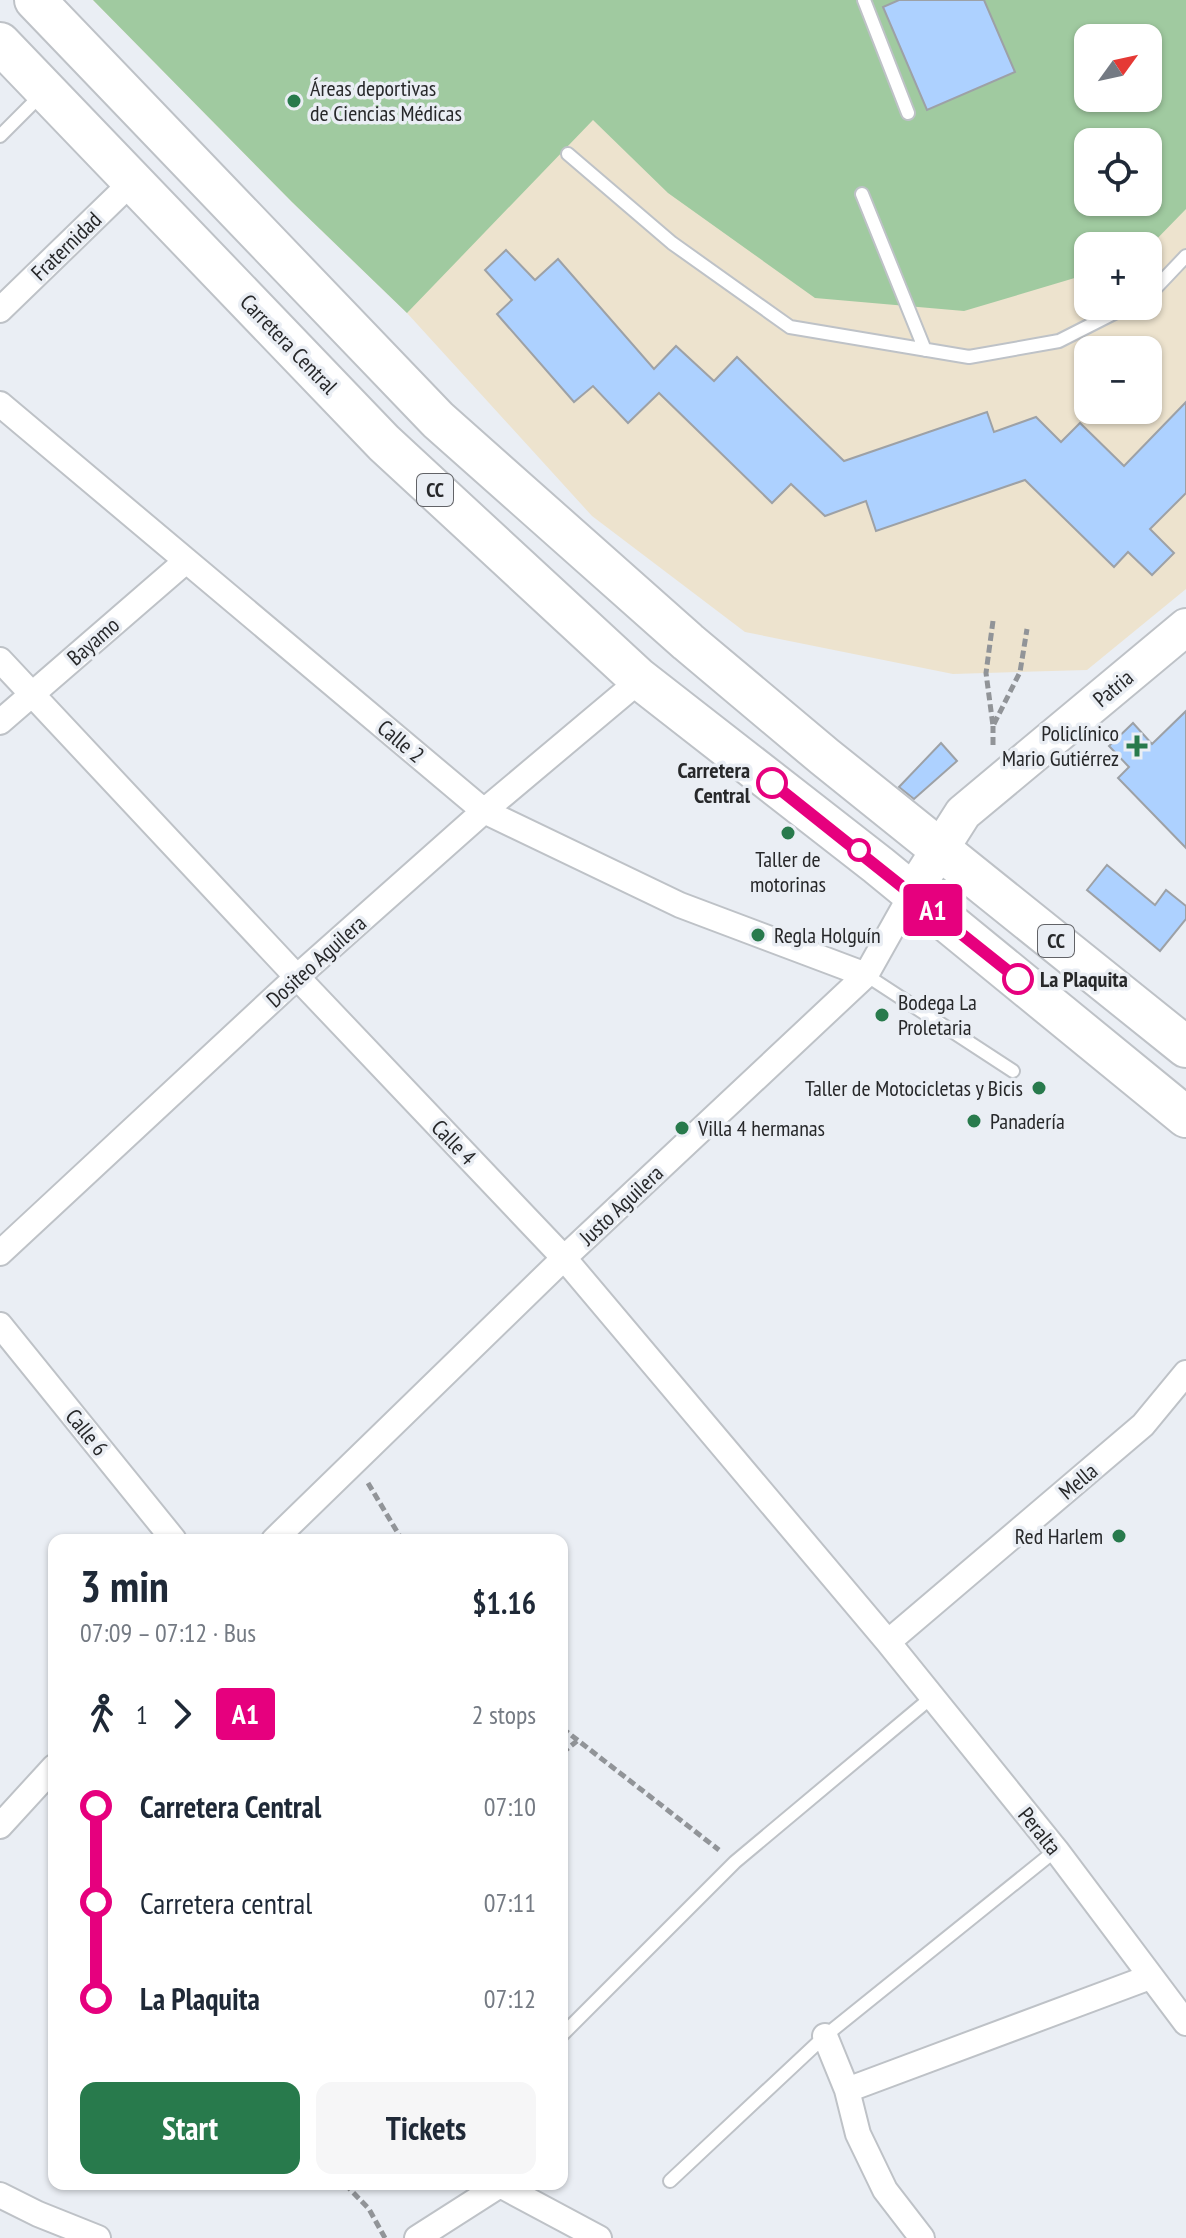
<!DOCTYPE html>
<meta charset="utf-8">
<style>
:root{--surface:#fff;--page:#f6f6f7;--text:#1f2937;--muted:#747a83;--accent:#287a4c}
body{margin:0;font-family:"PT Sans Narrow",sans-serif;background:var(--page);color:var(--text);height:100vh;display:flex;flex-direction:column;font-size:30px;white-space:nowrap}
*{box-sizing:border-box;margin:0}
p{font-size:26px;color:var(--muted)}
.icon{flex:none;width:44px;height:44px;fill:none;stroke:currentColor;stroke-width:2;stroke-linecap:round;stroke-linejoin:round}
.map{position:relative;flex:1;overflow:hidden}
.panel{position:absolute;left:48px;top:1534px;width:520px;height:656px;display:flex;flex-direction:column;background:var(--surface);border-radius:16px;box-shadow:0 2px 6px #0004}
.panel>*{flex:none}
.badge{padding:0 16px;border-radius:6px;font-size:28px;line-height:52px}
.needle{width:52px;rotate:57deg}
.fabs{position:absolute;left:1074px;top:24px;display:grid;gap:16px}
.fabs a{display:grid;place-items:center;width:88px;height:88px;border-radius:16px;background:var(--surface);box-shadow:0 2px 6px #0004;font-size:40px}
.map>.badge{position:absolute;translate:-50% -50%;box-shadow:0 0 0 4px #fff}
.legs{display:flex;align-items:center;gap:12px;height:88px;padding:0 32px;font-size:26px}
.legs p{margin-inline-start:auto}
.summary{display:flex;align-items:center;justify-content:space-between;height:136px;padding:0 32px}
h1{font-size:44px;font-weight:700;line-height:60px}
.button{display:flex;gap:16px;margin-top:auto;padding:16px 32px}
.button a{flex:1;height:92px;border-radius:16px;background:var(--accent);color:#fff;font-size:32px;font-weight:700;line-height:92px;text-align:center}
.button a+a{background:var(--page);color:var(--text)}
ul{padding:0 32px;list-style:none}
li{display:flex;align-items:center;gap:28px;height:96px;font-size:30px}
li i{display:grid;place-items:center;width:12px;height:100%;margin:0 10px;background:currentColor}
li i::after{content:'';width:20px;height:20px;margin:-10px;border:6px solid;border-radius:50%;background:var(--surface)}
li p{margin-inline-start:auto}
li:first-child i{background:linear-gradient(#0000 50%,currentColor 0)}
li:last-child i{background:linear-gradient(currentColor 50%,#0000 0)}
.map>svg:first-child{display:block}
</style>
<div class="map">
<svg width="1186" height="2238" viewBox="0 0 1186 2238">
<rect width="100%" height="100%" fill="#eaeef4"/>
<path fill="#ede3ce" fill-rule="evenodd" d="M93,0H1186V589L1087,670L953,674L745,632L592,516L407,313L292,202ZM1088,38H1148V98H1088ZM1088,142H1148V202H1088ZM1088,246H1148V306H1088ZM1088,350H1148V410H1088Z"/>
<path fill="#a0caa0" fill-rule="evenodd" d="M93,0H1186V209L1148,248L1088,246V274L964,311L815,298L668,193L593,120L407,313L292,202ZM1088,38H1148V98H1088ZM1088,142H1148V202H1088Z"/>
<path fill="#add1ff" stroke="#9da1a6" stroke-width="2" d="M899,0H984L1015,72L927,110L883,7Z
M506,250L535,280L558,259L654,369L676,346L714,381L737,357L844,461L987,412L994,432L1036,417L1061,442L1080,423L1124,466L1186,402V493L1150,529L1174,553L1152,575L1128,552L1114,567L1025,480L876,531L866,501L825,516L791,484L772,503L659,393L628,423L593,386L574,402L497,314L512,300L485,270Z
M1186,711V848L1118,778L1129,767L1109,746L1133,723L1152,744Z
M941,743L957,761L914,799L899,787Z
M1107,865L1155,905L1166,890L1186,906V919L1160,951L1087,890Z"/>
<g fill="none" stroke-linecap="round" stroke-linejoin="round">
<g stroke="#bec2c7" stroke-width="16">
<path id="lane" d="M864,0L908,113
M0,136L43,93
M568,154L672,243L790,327L969,357L1059,341L1128,306
M862,194L925,350
M1148,296L1186,256
M866,975L1013,1071
M562,2035L735,1862L932,1697
M670,2181L825,2036L1056,1850"/>
</g>
<g stroke="#bec2c7" stroke-width="28">
<path id="street" d="M0,310L132,182
M0,404L484,811L680,905L866,975
M0,660L297,977L564,1258L888,1642L1056,1850L1186,2023
M0,722L186,561
M0,1253L297,977L484,811L640,680
M0,1325L174,1540
M274,1540L564,1258L866,975L912,893
M888,1642L1143,1425L1186,1373
M0,1826L54,1767
M825,2036L847,2090L858,2134L885,2190L922,2238
M847,2090L1150,1977
M500,2185L599,2238
M0,2195L38,2214L98,2238
M417,2238L500,2185"/>
</g>
<g stroke="#bec2c7" stroke-width="40">
<path id="secondary" d="M912,893L963,813L1186,627"/>
</g>
<g stroke="#bec2c7" stroke-width="44">
<path id="primary" d="M35,0L438,420L688,642L825,757L1186,1047
M0,43L384,443L637,677L878,865L1186,1117"/>
</g>
<path stroke="#919498" stroke-width="5" stroke-dasharray="8 4" stroke-linecap="butt" d="M993,621L986,673L993,726L1020,672L1027,629
M993,745V726
M368,1483L402,1540
M562,1728L719,1850
M562,1753L577,1741
M345,2184L369,2209L385,2238"/>
<use href="#lane" stroke="#fff" stroke-width="12"/>
<use href="#street" stroke="#fff" stroke-width="24"/>
<use href="#secondary" stroke="#fff" stroke-width="36"/>
<use href="#primary" stroke="#fff" stroke-width="40"/>
</g>
<g fill="none" stroke-linecap="round" stroke-linejoin="round">
<g stroke="#fff" stroke-width="18">
<path id="line-1" d="M772,783L1018,979"/>
</g>
<use href="#line-1" stroke="#e6007e" stroke-width="12"/>
</g>
<g fill="#287a4c" stroke="#eaeef4" stroke-width="3">
<circle cx="294" cy="101" r="8"/>
<path d="M1133 734h8v8h8v8h-8v8h-8v-8h-8v-8h8z"/>
<circle cx="788" cy="833" r="8"/>
<circle cx="758" cy="935" r="8"/>
<circle cx="882" cy="1015" r="8"/>
<circle cx="1039" cy="1088" r="8"/>
<circle cx="974" cy="1121" r="8"/>
<circle cx="682" cy="1128" r="8"/>
<circle cx="1119" cy="1536" r="8"/>
</g>
<g fill="#fff" stroke="#e6007e" stroke-width="4">
<circle cx="772" cy="783" r="14"/>
<circle cx="859" cy="850" r="10"/>
<circle cx="1018" cy="979" r="14"/>
</g>
<g text-anchor="middle" stroke-width="7" stroke-linejoin="round" paint-order="stroke">
<g fill="#eaeef4" stroke="#626367" stroke-width="2">
<rect x="417" y="474" width="36" height="32" rx="6"/>
<rect x="1038" y="925" width="36" height="32" rx="6"/>
</g>
<g font-size="20" font-weight="bold" fill="#27282a">
<text x="435" y="497">CC</text>
<text x="1056" y="948">CC</text>
</g>
<g font-size="22" fill="#27282a" stroke="#eaeef4" text-anchor="start">
<text x="310" y="96">Áreas deportivas<tspan x="310" dy="25">de Ciencias Médicas</tspan></text>
<text x="1119" y="741" text-anchor="end">Policlínico<tspan x="1119" dy="25">Mario Gutiérrez</tspan></text>
<text x="788" y="867" text-anchor="middle">Taller de<tspan x="788" dy="25">motorinas</tspan></text>
<text x="774" y="943">Regla Holguín</text>
<text x="898" y="1010">Bodega La<tspan x="898" dy="25">Proletaria</tspan></text>
<text x="1023" y="1096" text-anchor="end">Taller de Motocicletas y Bicis</text>
<text x="990" y="1129">Panadería</text>
<text x="698" y="1136">Villa 4 hermanas</text>
<text x="1103" y="1544" text-anchor="end">Red Harlem</text>
</g>
<g font-size="22" fill="#27282a" stroke="#eaeef4">
<text transform="translate(66 246) rotate(-44)" y="8">Fraternidad</text>
<text transform="translate(289 344) rotate(46)" y="8">Carretera Central</text>
<text transform="translate(93 641) rotate(-41)" y="8">Bayamo</text>
<text transform="translate(1113 688) rotate(-40)" y="8">Patria</text>
<text transform="translate(401 741) rotate(40)" y="8">Calle 2</text>
<text transform="translate(316 961) rotate(-42)" y="8">Dositeo Aguilera</text>
<text transform="translate(454 1142) rotate(46)" y="8">Calle 4</text>
<text transform="translate(621 1205) rotate(-43)" y="8">Justo Aguilera</text>
<text transform="translate(87 1432) rotate(51)" y="8">Calle 6</text>
<text transform="translate(1078 1481) rotate(-40)" y="8">Mella</text>
<text transform="translate(1040 1831) rotate(51)" y="8">Peralta</text>
</g>
<g font-size="22" font-weight="bold" fill="#27282a" stroke="#eaeef4" text-anchor="end">
<text x="750" y="778">Carretera<tspan x="750" dy="25">Central</tspan></text>
<text x="1040" y="987" text-anchor="start">La Plaquita</text>
</g>
</g>
</svg>
<div class="fabs">
<a><svg class="needle" viewBox="-14 -14 28 28"><path d="M0-13l5 13h-10z" fill="#e53935"/><path d="M0 13l5-13h-10z" fill="#747a83"/></svg></a>
<a><svg class="icon" aria-label="locate" viewBox="0 0 24 24"><circle cx="12" cy="12" r="6"/><path d="M12 2v4M12 18v4M2 12h4M18 12h4"/></svg></a>
<a>+</a>
<a>−</a>
</div>
<b class="badge" style="left:933px;top:910px;background:#e6007e;color:#fff">A1</b>
<section class="panel">
<div class="summary"><div><h1>3 min</h1><p>07:09 – 07:12 · Bus</p></div><b>$1.16</b></div>
<div class="legs"><svg class="icon" aria-label="walk" viewBox="0 0 24 24"><circle cx="13" cy="4" r="2"/><path d="M13 8l-2 6 4 7M11 14l-3 7M7 12l3-4h3l4 4"/></svg>1<svg class="icon" aria-label="forward" viewBox="0 0 24 24"><path d="M9 5l7 7-7 7"/></svg><b class="badge" style="background:#e6007e;color:#fff">A1</b><p>2 stops</p></div>
<ul>
<li><i style="color:#e6007e"></i><b>Carretera Central</b><p>07:10</p></li>
<li><i style="color:#e6007e"></i><span>Carretera central</span><p>07:11</p></li>
<li><i style="color:#e6007e"></i><b>La Plaquita</b><p>07:12</p></li>
</ul>
<div class="button"><a>Start</a><a>Tickets</a></div>
</section>
</div>
